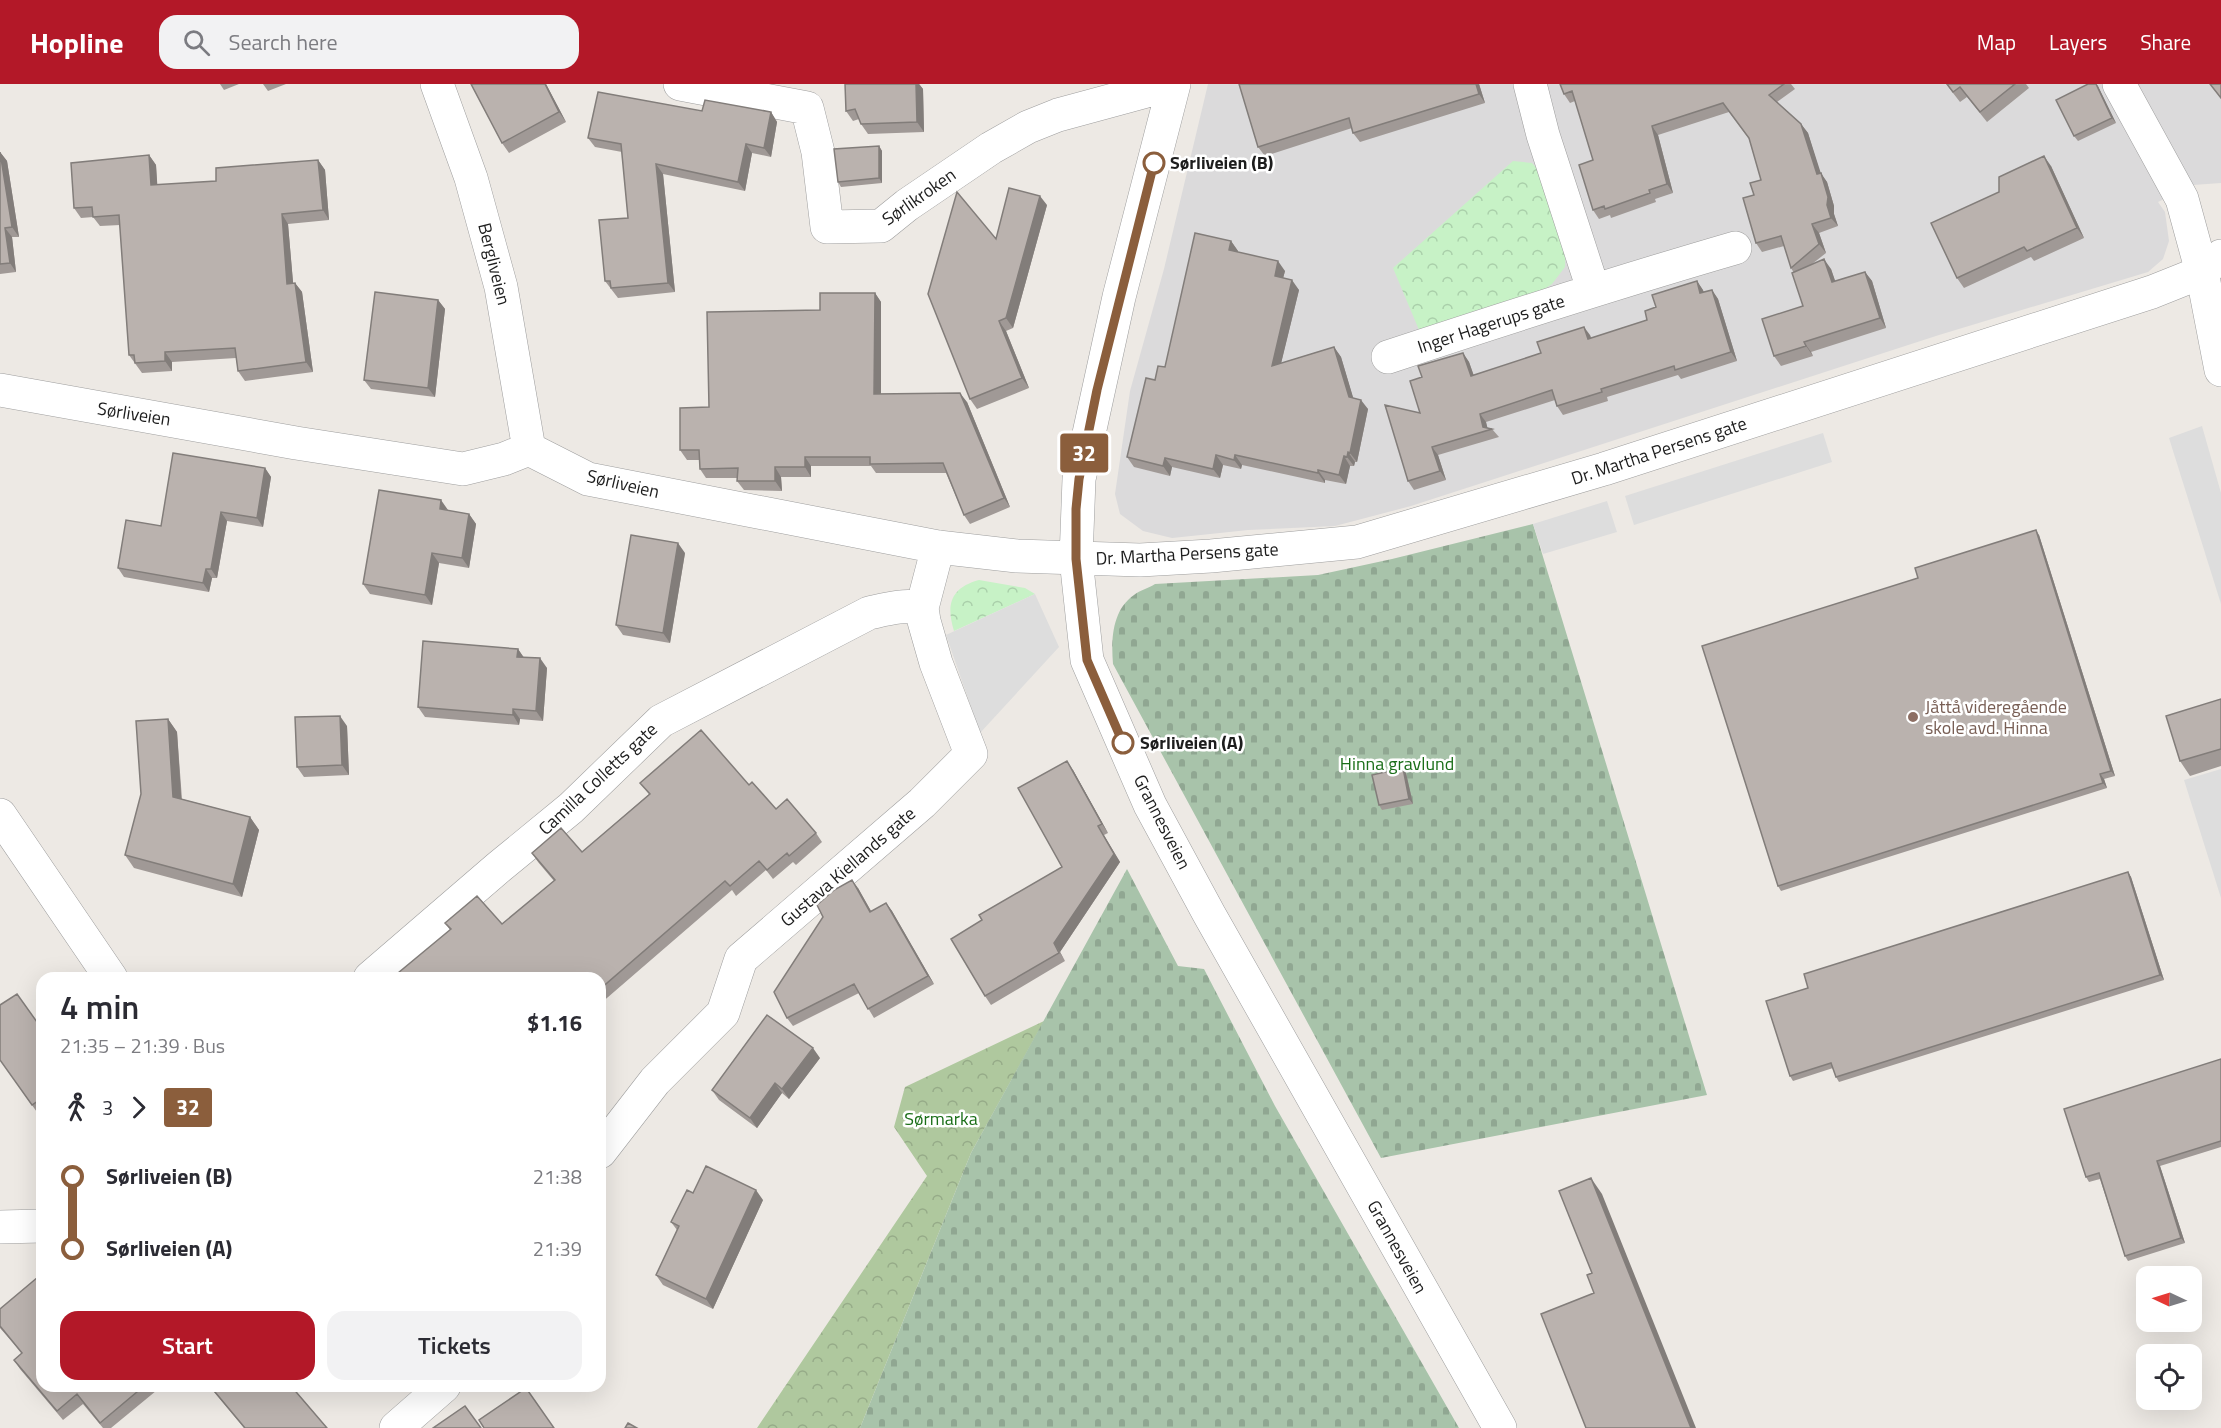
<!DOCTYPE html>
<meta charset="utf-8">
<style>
:root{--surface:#fff;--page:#f2f2f3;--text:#2b2b33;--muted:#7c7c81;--accent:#b31828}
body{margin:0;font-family:"Titillium Web",sans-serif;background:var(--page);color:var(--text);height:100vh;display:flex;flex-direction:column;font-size:22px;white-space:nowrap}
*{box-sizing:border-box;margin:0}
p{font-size:20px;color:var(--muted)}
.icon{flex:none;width:33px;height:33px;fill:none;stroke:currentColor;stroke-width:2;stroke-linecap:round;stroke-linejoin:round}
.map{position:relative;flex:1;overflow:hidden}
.sheet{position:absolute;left:36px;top:888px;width:570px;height:420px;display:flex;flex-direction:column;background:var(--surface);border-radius:18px;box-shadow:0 6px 24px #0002}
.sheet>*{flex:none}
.badge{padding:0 12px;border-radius:4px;font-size:21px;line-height:39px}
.needle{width:39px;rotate:274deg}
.tools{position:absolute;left:2136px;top:1182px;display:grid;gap:12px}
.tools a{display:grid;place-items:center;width:66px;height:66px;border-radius:12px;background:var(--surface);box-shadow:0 6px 24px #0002;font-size:30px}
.map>.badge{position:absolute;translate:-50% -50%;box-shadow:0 0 0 3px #fff}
.legs{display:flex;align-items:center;gap:9px;height:66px;padding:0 24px;font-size:20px}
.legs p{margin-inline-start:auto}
.head{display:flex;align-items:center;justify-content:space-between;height:102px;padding:0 24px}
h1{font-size:33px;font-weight:600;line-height:45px}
.action{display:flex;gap:12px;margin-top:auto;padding:12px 24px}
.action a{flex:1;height:69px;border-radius:18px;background:var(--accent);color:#fff;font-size:24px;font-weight:600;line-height:69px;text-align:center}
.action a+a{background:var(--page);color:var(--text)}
ul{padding:0 24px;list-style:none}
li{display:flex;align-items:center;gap:21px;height:72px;font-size:22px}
li i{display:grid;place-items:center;width:9px;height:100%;margin:0 8px;background:currentColor}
li i::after{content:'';width:15px;height:15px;margin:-8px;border:4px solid;border-radius:50%;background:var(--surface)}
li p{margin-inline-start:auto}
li:first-child i{background:linear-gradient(#0000 50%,currentColor 0)}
li:last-child i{background:linear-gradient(currentColor 50%,#0000 0)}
header{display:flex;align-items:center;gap:36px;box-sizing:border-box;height:84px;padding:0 30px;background:var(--accent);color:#fff}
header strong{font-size:28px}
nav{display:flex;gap:33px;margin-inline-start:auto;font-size:21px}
.search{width:420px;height:54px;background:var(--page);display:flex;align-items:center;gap:15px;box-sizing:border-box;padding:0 21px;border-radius:18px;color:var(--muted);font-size:22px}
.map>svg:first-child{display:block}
</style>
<header>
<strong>Hopline</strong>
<div class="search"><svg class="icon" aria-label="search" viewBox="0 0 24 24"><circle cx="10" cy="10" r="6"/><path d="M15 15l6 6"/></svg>Search here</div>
<nav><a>Map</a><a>Layers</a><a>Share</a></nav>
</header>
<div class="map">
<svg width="2221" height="1344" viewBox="0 0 2221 1344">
<defs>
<pattern id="forest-crowns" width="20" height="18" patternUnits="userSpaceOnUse" patternTransform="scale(1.5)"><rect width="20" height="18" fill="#afc89e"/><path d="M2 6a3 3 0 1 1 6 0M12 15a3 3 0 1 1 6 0" fill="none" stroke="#96ab88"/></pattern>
<pattern id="cemetery-stones" width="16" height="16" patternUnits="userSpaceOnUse" patternTransform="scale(1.5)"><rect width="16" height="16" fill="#a8c3aa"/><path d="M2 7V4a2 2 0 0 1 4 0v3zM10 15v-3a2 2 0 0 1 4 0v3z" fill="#90a792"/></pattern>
<pattern id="park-crowns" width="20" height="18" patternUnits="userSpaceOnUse" patternTransform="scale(1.5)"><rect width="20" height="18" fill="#c7f2c6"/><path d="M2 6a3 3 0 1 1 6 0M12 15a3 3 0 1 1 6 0" fill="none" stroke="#aacfaa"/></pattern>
</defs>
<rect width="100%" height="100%" fill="#ede9e4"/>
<path fill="#dbdadb" d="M1208,0H2221V99L2193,101L2158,118L2165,128L2169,157L2163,175L2148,188L1939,251L1411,422L1335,442L1248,446L1172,454L1143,447L1120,430L1115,410L1130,307L1164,185Z"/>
<path fill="url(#forest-crowns)" d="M1044,937L971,1069L860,1344H757L927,1092L894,1043L905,1003Z"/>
<path fill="url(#cemetery-stones)" d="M1533,440L1707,1011L1381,1074L1113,580C1111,556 1112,526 1134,511C1140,506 1149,504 1155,500L1318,491L1392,475Z
M1127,785L1178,882L1204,885L1275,1022L1459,1344H860L971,1069Z"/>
<path fill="url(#park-crowns)" d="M1513,77L1532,79L1543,91L1566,162L1565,183L1552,200L1535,211L1419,246L1393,184Z
M979,496L1025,504L1035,510L954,547C946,521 950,504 979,496Z"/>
<path fill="#ddd" d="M2202,342L2221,409V520L2169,354Z
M1823,349L1832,378L1634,441L1625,412Z
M1607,417L1617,448L1543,470L1533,440Z
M1035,510L1059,563L980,649L946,551Z
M2221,685V814L2184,696Z"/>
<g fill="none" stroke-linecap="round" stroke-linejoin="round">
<g stroke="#9e9e9e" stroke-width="34">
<path id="street" d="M437,0L471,94L501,203L529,365
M680,0L807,24L818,68L827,143L881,142L907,121L991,64L1028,43L1058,31L1172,0
M1174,0L1119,213L1079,395L1076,475L1087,576L1150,721L1209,830L1500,1344
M1530,0L1543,51L1593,205
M2119,0L2182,115L2202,188L2221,286
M1388,273C1503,235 1618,198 1735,164
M0,306L296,359L463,385L504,375L529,365L588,395L938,463L1017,472L1140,476L1211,472L1357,458L1604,385L2152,208L2202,188L2221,172
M0,731L111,894
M370,894L499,783L571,724L661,637L869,529C887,525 904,520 922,524
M600,1068L655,997L723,929L741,875L922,719L971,670L936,579L924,537L922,524L938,463
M0,1143L42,1142
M396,1344L444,1302"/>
</g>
<use href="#street" stroke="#fff" stroke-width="33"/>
</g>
<path fill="#a09996" d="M220,0H239L224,6Z
M263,0H286L268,7Z
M471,0H546L566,38L509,69L502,59Z
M845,0H919L923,5L924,48L868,50L861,40L859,35L853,37L846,27Z
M1239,0H1479L1485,19L1360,58L1353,49L1352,44L1265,72L1258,63Z
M1560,0H1791L1795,5L1777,18L1801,40L1808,49L1820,89L1827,98L1834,122V130L1838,142L1819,149L1826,169L1812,180L1831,185L1835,197L1865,188L1872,197L1886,244L1811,268L1813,272L1781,282L1774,272L1803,222L1794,189L1791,184L1784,162L1762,168L1756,159L1754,111L1761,96L1749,55L1729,28L1658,51L1673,109L1655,115L1656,118L1611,134L1610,131L1599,135L1593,126V76L1575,17L1570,19L1564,10Z
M1946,0H2026L2029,4L1987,38L1967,13L1960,18Z
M2088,0H2096L2116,39L2078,57L2074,52Z
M702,27L771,28L777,38L771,73L752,69L745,107L663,90L675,208L618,214L605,197L628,134L622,68L595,63L588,54Z
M879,62L882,67V99L841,103L838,98Z
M0,68L7,77L19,153H12L16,188L0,190Z
M149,71L156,81L157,101L216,97L318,76L325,86L329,136L288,140L293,199H295L302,208L313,288L245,297L238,287L236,274L172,278V287L142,289L129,271L120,141L100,142L93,133L81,134L74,124Z
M2051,82L2084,154L2034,177L2031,173L1964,204L1957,194L1999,108Z
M1047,121L1013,244L1006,247L1029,304L977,325L970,315L996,155Z
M1231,157L1238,167V168L1285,187L1283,194L1299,206L1281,279L1334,263L1341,273L1353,314L1368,325L1357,378H1355L1354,382H1350L1346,400L1325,396V399L1242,381L1241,385L1223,381L1220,394L1172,383L1170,392L1134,383L1127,373L1155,296L1165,283Z
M1697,197L1704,208L1712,206L1718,215L1737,277L1681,295L1678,291L1607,313L1608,317L1563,331L1557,322L1555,316L1486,338L1487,344L1492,345L1499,353L1438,371L1446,396L1414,406L1408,397L1420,329L1422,293L1463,269L1469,278L1474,292L1541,269L1590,251L1591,254L1647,236L1656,223Z
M875,209L881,218V310L967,318L1010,423L970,440L964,431L946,389H876L871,382H811V393H781L782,407L744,406L737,397V394H706L700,385L699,376H687L680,366L709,323L820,226Z
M438,216L445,225L435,313L371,305L364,296Z
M265,384L271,393L263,443L227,437L217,494H212L209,508L124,493L118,484L161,442Z
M469,430L476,440L469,484L439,479L432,521L370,510L363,500Z
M2039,451L2115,692L2104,695L2107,704L1781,807L1778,802L1918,494Z
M685,469L670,559L623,551L616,541Z
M518,565L523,573L547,584L543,637L520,635L519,641L425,633L418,623Z
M2221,615V682L2190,692L2180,677Z
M168,635L177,648L182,715L250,733L259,746L242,813L134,784L125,771L141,710Z
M347,642L349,691L304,693L297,683Z
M1073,686L1108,749L1104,751L1120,778L1060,868L1065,877L991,921L985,912L982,836L1062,783Z
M1406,689L1413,720L1382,726L1379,721Z
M640,699L749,701L776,725L816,749L822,758L796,781L793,778L773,795L766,786L736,812L732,806L600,920V894L450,846L445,839L502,840L554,797L538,778L532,769L582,768L649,710Z
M2128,788L2131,793L2164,896L1839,998L1836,993L1833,984L1793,997L1790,992L1808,904Z
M858,804L871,827L886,819L892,827L934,900L874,934L859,909L793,942L787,934Z
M42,945V1029L39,1031L0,976Z
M820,974L789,1015L782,1009L757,1044L719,1016L712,1006Z
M2221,975V1063L2160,1082L2185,1159L2128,1177L2125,1172L2100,1095L2089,1098L2086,1093Z
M693,1109L763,1116L713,1225L663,1201L656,1191L677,1146L671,1138Z
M0,1225L42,1302H162L111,1344H103L83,1320L63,1336L20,1285L14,1276L22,1269L0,1244Z
M209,1302H296L293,1305L327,1344H244Z"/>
<path fill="#827d7a" d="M545,0H546L566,38L559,28Z
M916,0H919L923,5L924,48L917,38Z
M1476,0H1479L1485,19L1479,10Z
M2096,0L2098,2L2116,39L2112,34Z
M771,28L777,38L771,73L764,64Z
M1801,40L1808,49L1824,99L1817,90Z
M1652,42L1658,51L1673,109L1667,100Z
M746,60L752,69L745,107L738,98Z
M879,62L882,67V99L879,94Z
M0,68L7,77L19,153L12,143Z
M149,71L156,81L158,111L151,101Z
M2044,72L2051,82L2084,154L2077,144Z
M318,76L325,86L329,136L323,126Z
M656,80L663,90L675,208L668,199Z
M1821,89L1827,98L1834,122V130L1838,142L1831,134L1827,121Z
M1040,112L1047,121L1013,244L1006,234Z
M282,130L288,140L294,209L287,200Z
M1812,140L1819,149L1826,169L1819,160Z
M5,144L12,153L16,188L10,179Z
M1231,157L1238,167L1236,176L1229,166Z
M1824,175L1831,185L1839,208L1832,198Z
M1278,177L1285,187L1281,202L1275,192Z
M1865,188L1872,197L1886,244L1880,234Z
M1292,196L1299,206L1278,292L1272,282Z
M1697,197L1703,206L1706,218L1700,209Z
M295,199L302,208L313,288L306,278Z
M1712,206L1718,215L1737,277L1731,268Z
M875,209L881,218V319L874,310Z
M438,216L445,225L435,313L428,304Z
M999,237L1006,247L1029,304L1022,294Z
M1584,243L1590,251L1594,264L1588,255Z
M1804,258L1811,268L1813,272L1806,262Z
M1334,263L1341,273L1356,323L1349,313Z
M165,268L172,278V287L165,277Z
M1463,269L1469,278L1477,301L1471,292Z
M960,309L967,318L1010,423L1004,414Z
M1361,316L1368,325L1357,378L1350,369Z
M1480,330L1486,338L1488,346L1483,343Z
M1432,363L1438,371L1446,396L1440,387Z
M1348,368L1355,378L1354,382L1347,373Z
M1216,371L1223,381L1220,394L1213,385Z
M1235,371L1242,381L1241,385L1234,376Z
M1344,372L1350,382L1346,400L1339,391Z
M805,373L811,382V393L805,383Z
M1165,374L1172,383L1170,392L1163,382Z
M775,383L781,393L782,407L775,397Z
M265,384L271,393L263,443L257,434Z
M1318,386L1325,396V399L1318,389Z
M441,416L448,426L440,425Z
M221,428L227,437L217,494L211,485Z
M469,430L476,440L469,484L462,474Z
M2036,446L2039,451L2115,692L2111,687Z
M678,459L685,469L670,559L663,549Z
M432,469L439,479L432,521L425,511Z
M206,485L212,494L209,508L203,499Z
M518,565L525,575L517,573Z
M540,574L547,584L543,637L536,627Z
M513,625L520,635L519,641L513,631Z
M340,632L347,642L349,691L342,681Z
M168,635L177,648L182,726L173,713Z
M1067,677L1073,686L1108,749L1102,740Z
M1403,684L1406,689L1413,720L1409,715Z
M2100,690L2104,695L2107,704L2103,699Z
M250,733L259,746L242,813L233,800Z
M1098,742L1120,778L1060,868L1065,877L1054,859Z
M2128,788L2131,793L2164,896L2160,891Z
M852,796L858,804L876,836L870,828Z
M886,819L892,827L934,900L928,892Z
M813,964L820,974L789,1015L782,1005Z
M775,999L782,1009L757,1044L750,1034Z
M2157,1077L2160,1082L2185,1159L2181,1154Z
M1591,1094L1602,1110L1696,1344H1691Z
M756,1106L763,1116L713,1225L706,1215Z"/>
<path fill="#bab2ae" stroke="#827d7a" stroke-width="1.5" d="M471,0H545L559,28L502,59Z
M845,0H916L917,38L861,40L855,25L846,27Z
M1239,0H1476L1479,10L1353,49L1349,34L1258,63Z
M1560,0H1784L1769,11L1801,40L1817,90L1821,89L1828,113L1827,121L1831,134L1812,140L1819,160L1791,184L1781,152L1756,159L1743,114L1754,111L1750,99L1761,96L1749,54L1723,19L1652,42L1667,100L1649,106L1650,109L1605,125L1604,122L1593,126L1579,81L1593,76L1572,7L1564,10Z
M1947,0H2015L1980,28L1960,3L1953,8Z
M2088,0H2096L2112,34L2074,52L2056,16Z
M2210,0H2221V14Z
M598,8L702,27L705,16L771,28L764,64L746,60L738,98L656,80L668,199L611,204L610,197H605L599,136L628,134L621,60L588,54Z
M879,62V94L838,98L834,65Z
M0,68L12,143L5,144L10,179L0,180Z
M149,71L151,101L216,97V84L318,76L323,126L282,130L287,200L295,199L306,278L238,287L235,264L165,268V277L135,279L134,271H129L119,131L93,133L92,123L74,124L71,79Z
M2044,72L2077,144L2027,167L2024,163L1957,194L1931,139L1999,108V93Z
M1009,104L1040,112L1006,234L999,237L1022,294L970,315L928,210L957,108L996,155Z
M1195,149L1231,157L1229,166L1278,177L1275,192L1292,196L1272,282L1334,263L1349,313L1361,316L1350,369L1348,368L1347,373L1344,372L1339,391L1318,386V389L1235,371L1234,376L1216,371L1213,385L1165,374L1163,382L1127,373L1146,294L1155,296L1158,282L1165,283Z
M1824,175L1832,198L1865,188L1880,234L1804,258L1806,262L1774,272L1762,235L1803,222L1792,189Z
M1697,197L1700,209L1712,206L1731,268L1675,286L1674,282L1601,305L1602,308L1557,322L1552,306L1480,330L1483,343L1492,345L1432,363L1440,387L1408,397L1385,321L1420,329L1410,297L1422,293L1418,282L1463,269L1471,292L1541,269L1537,258L1584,243L1588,255L1647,236L1645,227L1656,223L1652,211Z
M375,208L438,216L428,304L364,296Z
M820,209H875L874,310L960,309L1004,414L964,431L943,379L870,380V373H805V383H775V397H737L738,384L700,385L699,366H680V324L709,323L707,228L820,226Z
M173,369L265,384L257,434L221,428L211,485H206L203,499L118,484L126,436L161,442Z
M379,406L441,416L440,425L469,430L462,474L432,469L425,511L363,500Z
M2036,446L2111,687L2100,690L2103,699L1778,802L1702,562L1918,494L1915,484Z
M631,451L678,459L663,549L616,541Z
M423,557L518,565L517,573L540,574L536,627L513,625V631L418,623Z
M2221,615V665L2180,677L2166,632Z
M340,632L342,681L297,683L295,633Z
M168,635L173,713L250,733L233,800L125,771L141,710L136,637Z
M701,646L749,701L752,698L776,725L787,715L816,749L789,772L787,769L767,786L759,777L730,802L725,797L600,905V894H392L451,845L445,839L477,812L502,840L555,796L532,769L561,744L582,768L650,710L640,699Z
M1067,677L1102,740L1098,742L1114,770L1054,859L1059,869L985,912L951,855L982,836L979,831L1062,783L1018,704Z
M1403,684L1409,715L1379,721L1372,691Z
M2128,788L2160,891L1836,993L1831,979L1790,992L1766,917L1808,904L1804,890Z
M852,796L870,828L886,819L928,892L868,925L854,900L787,934L774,908L823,833L817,821L834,806Z
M17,910L42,945V1014L32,1021L0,976V921Z
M767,931L813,964L782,1005L775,999L750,1034L712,1006Z
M2221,975V1057L2157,1077L2181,1154L2125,1172L2099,1089L2086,1093L2064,1025Z
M706,1082L756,1106L706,1215L656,1191L679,1142L671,1138L687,1106L693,1109Z
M1591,1094L1691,1344H1586L1541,1230L1594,1209L1587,1191L1592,1189L1559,1107Z
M38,1193L42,1198V1302H144L100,1339L77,1310L57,1327L14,1276L22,1269L0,1242V1225Z
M210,1302H291L327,1344H245Z
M526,1304L554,1344H484L479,1336Z
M465,1322L481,1344H433Z
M628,1339L637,1344H625Z"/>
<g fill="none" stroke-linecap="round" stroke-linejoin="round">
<g stroke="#fff" stroke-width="14">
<path id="line-1" d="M1123,659L1087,576L1076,475V425L1079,395L1097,306L1154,79"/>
</g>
<use href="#line-1" stroke="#8b5e3c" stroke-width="9"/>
</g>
<g fill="#fff" stroke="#8b5e3c" stroke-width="3">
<circle cx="1154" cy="79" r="10"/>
<circle cx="1123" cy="659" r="10"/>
</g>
<circle fill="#8d6e63" stroke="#fff" stroke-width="2" cx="1913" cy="633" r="6"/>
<g text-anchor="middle" stroke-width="5" stroke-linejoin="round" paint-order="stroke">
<g font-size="18" font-weight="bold" fill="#1d1d1d" stroke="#fff" text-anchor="start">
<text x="1170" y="85">Sørliveien (B)</text>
<text x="1140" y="665">Sørliveien (A)</text>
</g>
<g font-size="18" fill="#1d1d1d" stroke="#fff">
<text transform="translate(919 113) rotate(-35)" y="6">Sørlikroken</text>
<text transform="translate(494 180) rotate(76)" y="6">Bergliveien</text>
<text transform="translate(1491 240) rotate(-18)" y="6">Inger Hagerups gate</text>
<text transform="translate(134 330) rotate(9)" y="6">Sørliveien</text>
<text transform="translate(1659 367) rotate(-18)" y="6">Dr. Martha Persens gate</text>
<text transform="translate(623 400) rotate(13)" y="6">Sørliveien</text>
<text transform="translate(1187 470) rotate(-3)" y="6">Dr. Martha Persens gate</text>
<text transform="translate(598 695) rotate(-43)" y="6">Camilla Colletts gate</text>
<text transform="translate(1162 738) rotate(63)" y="6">Grannesveien</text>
<text transform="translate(848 783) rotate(-41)" y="6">Gustava Kiellands gate</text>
<text transform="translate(1397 1163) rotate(61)" y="6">Grannesveien</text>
</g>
<g font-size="18" fill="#785e54" stroke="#fff" text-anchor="start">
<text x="1925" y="629">Jåttå videregående<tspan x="1925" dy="21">skole avd. Hinna</tspan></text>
</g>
<g font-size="18" fill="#1a6e18" stroke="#fff">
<text x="1397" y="686">Hinna gravlund</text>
<text x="941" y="1041">Sørmarka</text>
</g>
</g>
</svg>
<div class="tools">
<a><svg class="needle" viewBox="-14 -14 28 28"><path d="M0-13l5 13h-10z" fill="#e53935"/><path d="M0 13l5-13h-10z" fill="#7c7c81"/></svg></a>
<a><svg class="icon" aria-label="locate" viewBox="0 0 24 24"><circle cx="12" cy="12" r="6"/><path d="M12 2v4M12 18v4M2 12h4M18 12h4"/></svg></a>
</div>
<b class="badge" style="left:1084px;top:369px;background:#8b5e3c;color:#fff">32</b>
<section class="sheet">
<div class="head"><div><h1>4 min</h1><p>21:35 – 21:39 · Bus</p></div><b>$1.16</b></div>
<div class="legs"><svg class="icon" aria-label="walk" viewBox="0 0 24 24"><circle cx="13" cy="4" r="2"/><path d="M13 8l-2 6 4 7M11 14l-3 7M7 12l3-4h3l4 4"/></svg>3<svg class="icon" aria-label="forward" viewBox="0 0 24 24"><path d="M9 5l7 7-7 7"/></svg><b class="badge" style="background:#8b5e3c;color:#fff">32</b></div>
<ul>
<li><i style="color:#8b5e3c"></i><b>Sørliveien (B)</b><p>21:38</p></li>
<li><i style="color:#8b5e3c"></i><b>Sørliveien (A)</b><p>21:39</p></li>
</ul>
<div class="action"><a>Start</a><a>Tickets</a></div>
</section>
</div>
